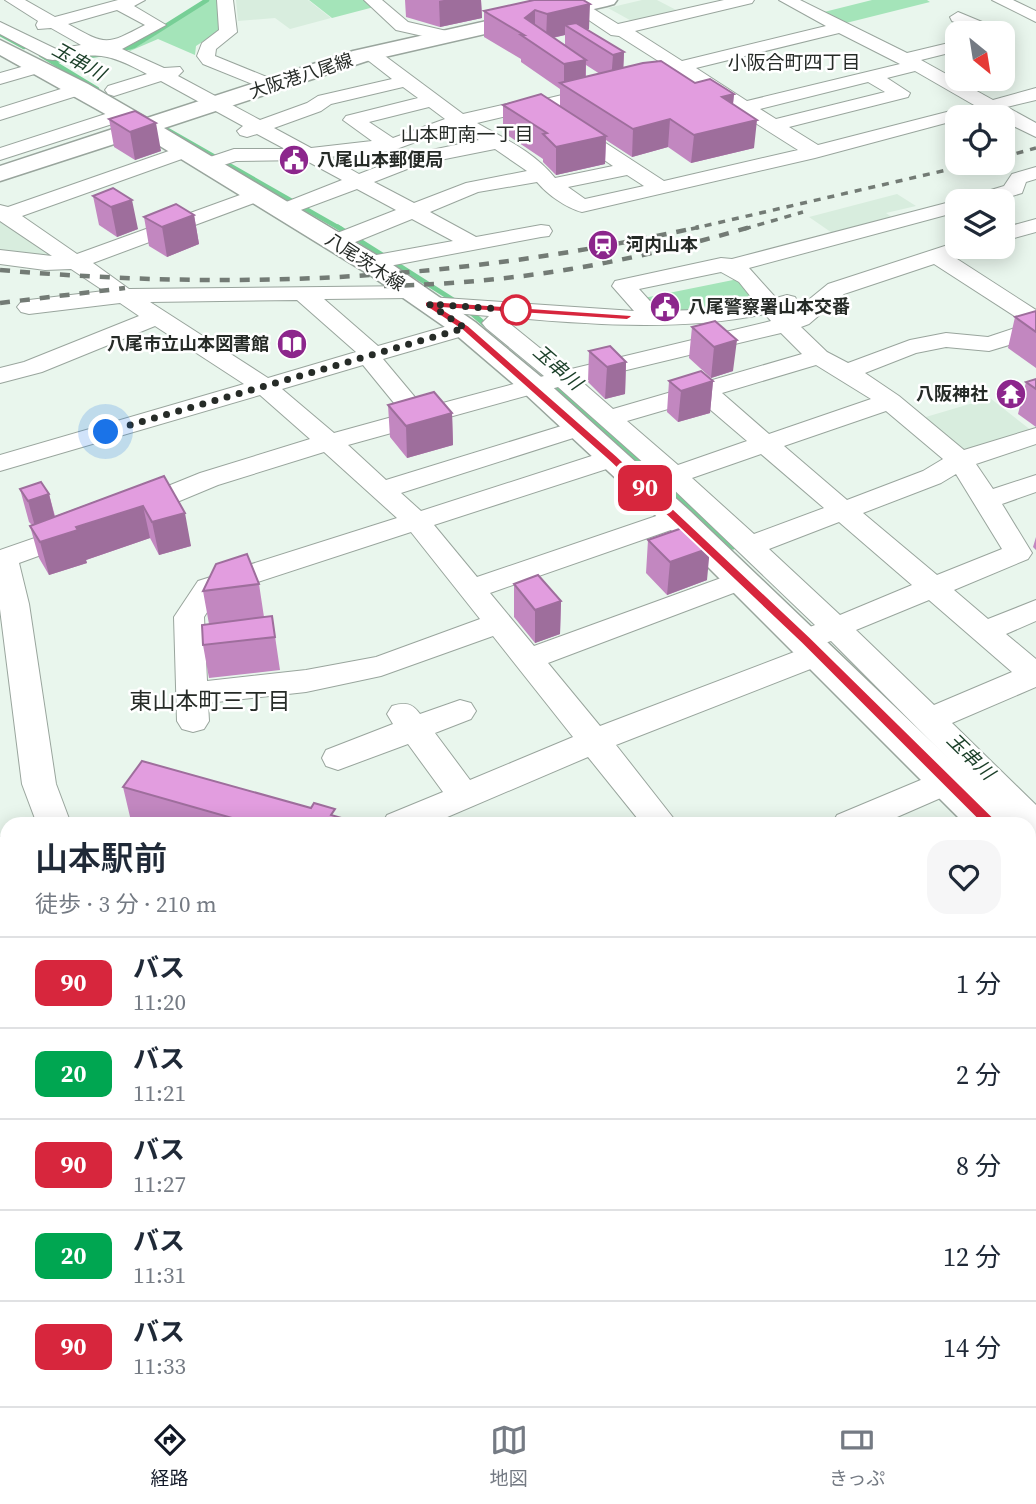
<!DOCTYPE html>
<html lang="ja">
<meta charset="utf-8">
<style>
:root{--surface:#fff;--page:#f6f6f7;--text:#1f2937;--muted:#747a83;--line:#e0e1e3;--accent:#111827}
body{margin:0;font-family:"Source Serif 4","Noto Sans JP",serif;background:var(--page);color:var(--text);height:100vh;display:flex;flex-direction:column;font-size:26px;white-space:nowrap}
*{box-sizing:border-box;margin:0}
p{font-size:23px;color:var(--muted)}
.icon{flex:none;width:38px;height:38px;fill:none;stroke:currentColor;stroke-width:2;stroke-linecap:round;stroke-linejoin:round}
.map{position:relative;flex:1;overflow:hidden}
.side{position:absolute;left:0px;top:817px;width:1036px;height:590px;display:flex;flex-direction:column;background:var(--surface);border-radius:21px 21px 0 0;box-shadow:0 4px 18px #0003}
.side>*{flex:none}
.badge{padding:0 14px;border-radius:10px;font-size:24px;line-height:46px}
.needle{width:46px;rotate:150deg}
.buttons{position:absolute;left:945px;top:21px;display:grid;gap:14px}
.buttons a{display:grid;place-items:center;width:70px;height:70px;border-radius:14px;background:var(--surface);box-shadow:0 4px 18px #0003;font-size:35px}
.you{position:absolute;width:35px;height:35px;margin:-18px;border:5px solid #fff;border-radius:50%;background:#1a73e8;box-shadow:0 0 0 10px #1a73e833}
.map>.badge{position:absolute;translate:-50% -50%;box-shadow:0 0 0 4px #fff}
.round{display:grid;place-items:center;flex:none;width:74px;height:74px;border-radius:21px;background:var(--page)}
.headline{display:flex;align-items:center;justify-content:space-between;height:119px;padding:0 35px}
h1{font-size:33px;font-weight:600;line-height:52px}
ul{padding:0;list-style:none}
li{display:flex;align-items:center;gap:21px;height:91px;padding:0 35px;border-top:2px solid var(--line)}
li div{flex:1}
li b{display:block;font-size:26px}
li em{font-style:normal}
li .badge{min-width:77px;font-weight:700;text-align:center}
.tab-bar{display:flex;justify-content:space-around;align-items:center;height:98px;border-top:2px solid var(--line);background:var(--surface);font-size:19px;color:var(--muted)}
.tab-bar a{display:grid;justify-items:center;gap:4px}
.tab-bar .selected{color:var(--accent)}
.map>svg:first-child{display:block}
</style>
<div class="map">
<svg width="1036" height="1406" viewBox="0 0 1036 1406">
<rect width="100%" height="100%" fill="#e9f6ed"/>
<path fill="#d8edde" d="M236,0H308L331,18L290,29L275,18L238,21Z
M642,0H657L682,13L637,24L608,8Z
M897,194L916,206L886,213L897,221L838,237L809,217Z
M0,217L58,256L0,254Z
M990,398L1032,431L961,453L919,419Z"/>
<path fill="#a4e4b9" d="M209,0H220L222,29L196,46L195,55L158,39L130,51L126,49L138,46Z
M309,0H368L374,7L332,18Z
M872,0H927L930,2L842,24L820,13Z
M743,278L767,304L679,313L671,301L647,305L639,299Z"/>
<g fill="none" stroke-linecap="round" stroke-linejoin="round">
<path stroke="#77cf96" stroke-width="4.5" d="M0,34L24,47
M116,51L134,46L207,0
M41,55L97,89
M54,61L104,54
M159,125L341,229"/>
<path stroke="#77cf96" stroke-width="5" d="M338,227L458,303
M468,310L488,327
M553,383L710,525"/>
<path stroke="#77cf96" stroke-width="7" d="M708,523L733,546
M1029,834L1036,841"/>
<g stroke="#99a59d" stroke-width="2">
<path id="minor" d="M5,0H25L55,17L118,0H145L134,6L166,25L122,49L164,68L180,67L183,71L178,76L260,120L307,103L318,96L392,79L365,58L362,54L371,49L377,50L463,114L511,103L537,101L671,69L619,36L611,35L559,0H579L618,24L724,0H754L752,3L635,31L682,61L826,26L779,0H800L907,53L957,41V51L921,60L993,100L1036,88V100L1007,107L1036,123V137L1003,121V117L988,112L957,117V120L815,158L582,212C566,208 547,194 537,182L478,192L430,212L476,237L541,225L549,226L552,231L549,236L541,237L368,270L360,268L357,263L360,258L453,241L412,219L343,247H327L324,242L327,237L396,210L357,189L290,214H276L273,210L276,206L342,180L305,160L236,161L208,170L201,168L198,164L201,160L234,149H285L257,134L247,137L240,135L237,131L243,126L161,81L114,96L108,94L105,90L108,86L147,74C106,52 98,53 53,60L47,59L0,34V22L56,49L81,45L51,28L38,29L36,25L38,21ZM117,10L145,25C105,46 106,45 68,24ZM839,33L900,64L747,101L696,68ZM915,71L974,105L818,145L789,127L908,97L910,93L887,78ZM683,77L798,150L664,181L578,125H564L561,129L564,133L613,166L555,178C534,152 505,139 477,123L511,115L537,113ZM868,82L885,92L776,119L760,109ZM403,87L418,98L346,116L343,120L372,141L311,148L274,128L321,111L331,104ZM429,107L445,119L393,138L369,122ZM457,127L479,140L408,155L359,174L329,157L391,151ZM495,149L527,171L466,183L414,203L374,182L420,164ZM627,175L644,186L585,199L568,187Z
M217,0H233L237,32L216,49L215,56L279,82L282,86L279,90H267L203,64L197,56L202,43L219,30Z
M364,0H382L408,22L451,32L454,36L445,41L396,30Z
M992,0H1013L1036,11V22Z
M958,12L999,29L1002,33H980L952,21L950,17Z
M39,62L45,63L48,67L45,71L0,84V73Z
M80,83L86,85L89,89L86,93L0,120V108Z
M124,108L133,114L131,118L0,160V148Z
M186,145L193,147L196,151L193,155L22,216L77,254L251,191H265L268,195L265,199L93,263L129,289L418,286L421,291L418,296L410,298L324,299L378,346L465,321L473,323L477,328L473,333L383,359L424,408L544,376L486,328L482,323L489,316L429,311L421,309L418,304L421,299L429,297L634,311L612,286L615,281L721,258L732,259L950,202L963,201H957V212L749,268L776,298L787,295L795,297L798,302L795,307L785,309L790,315L828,284L957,242V247H973L970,252L954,257L1036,310V337L989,351L946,347L916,353L865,373L899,396L964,450L1036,428V444L976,464L993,489L1036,475V492L1002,504L1032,553L1028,559L954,590L988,619L1036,600V621L1006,634L1036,659V687L952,723L1036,805V839L1029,837V824H1013L831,641L822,644L831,647L835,654L831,661L616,745L678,824H642L588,757L431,824H382L387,815L443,792L408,744L338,770L326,766L322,758L326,750L393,724L387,714L392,706C405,702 412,703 420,714L460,700L471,703L476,711L471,719L435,733L470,780L573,737L493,636L381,676L306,692L208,703L209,721L204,729L193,732L182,729L177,721L174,617L198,581L397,518L324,452L218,485L146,515L136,517L126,515L122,509L126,503L200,473L310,439L260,395L0,471V455L244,384L155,326L42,372L0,383V368L24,362L139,316L120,303L29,314L21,312L17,307L21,302L29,300L104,291L71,269L45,270L0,264V250L52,256L0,221V205L8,207ZM934,264L1027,324L988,337L946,333L910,340L848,363L827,352L801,327L809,324L844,294ZM721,272L739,282L755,302L699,310L659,311L639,289ZM297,300L356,352L268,378L150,302ZM765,314L771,321L567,370L509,323L515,318C598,325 683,331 765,314ZM781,333L802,354L613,409L581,381ZM363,365L403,414L334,433L282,389ZM816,365L871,399L769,434L722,393ZM558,387L655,473L646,480L650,486L659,488L669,485L815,625L794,633L790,640L794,647L802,649L600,726L548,663L752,586L756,580L752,574L742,571L732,574L534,646L490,593L688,524L692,518L688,512L678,510L668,512L477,577L434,525L622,464L626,458L622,452L613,450L604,452L421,511L401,493L589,433L593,428L589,423L580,420L571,423L386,480L348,445ZM699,400L747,441L678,465L627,421ZM886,411L943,459L923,471L847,500L784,446ZM761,454L824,508L754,534L692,478ZM956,474L1002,549L937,575L863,513L941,483ZM839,522L912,585L840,615L769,549ZM411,532L480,619L376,657L306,670L207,681L204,617L218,595ZM929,600L1012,672L934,705L856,630Z
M1036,167V179L1026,182L1022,193L996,201H965L968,197L1004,186L1012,174Z
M1036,219V232L1003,241V228Z
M78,523L88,526L92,532L88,538L19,563L29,604L56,784L71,824H37L22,784L0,609V550Z
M947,769L959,772L964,781L959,790L881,824H832L837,815Z
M7,835V861L0,863V837Z
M1036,949V981L1029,983V951Z
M7,1017V1129L0,1126V1019Z
M7,1180V1220L0,1223V1183Z
M1036,1235V1312L1029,1310V1238Z
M137,1400H184L186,1406H139Z
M388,1400H435L437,1406H390Z
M568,1400H617L619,1406H570Z
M630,1400H684L682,1406H628Z"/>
</g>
<g stroke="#99a59d" stroke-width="3">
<path id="major" d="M580,0H617L614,4L607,6L367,61L164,128L393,265L475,322L546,381L690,511L1006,813L1012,824H965L666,525L524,393L455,334L373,277L142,135L0,181V166L125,125L0,55V40L88,84L147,118L353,51Z
M1029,846L1036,848V886L1029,883Z"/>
</g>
<use href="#minor" fill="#fff" fill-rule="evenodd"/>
<use href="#major" fill="#fff" fill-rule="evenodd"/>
<path stroke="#737b75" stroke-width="3.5" stroke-dasharray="7 7" stroke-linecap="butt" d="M1003,157L1036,148
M691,229L977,163
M744,229L803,212"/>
<path stroke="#737b75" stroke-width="4.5" stroke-dasharray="10 10" stroke-linecap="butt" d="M0,270C244,291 460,280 699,227
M384,286C516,283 624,264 750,227
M0,303L125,288"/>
</g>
<path fill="#c287c0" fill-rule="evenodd" d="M405,0H481L482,18L440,27L406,17Z
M534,0L589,29L588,30L624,52L623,68L695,83L734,94L733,104L754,148L691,163L668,147L632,157L606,140L605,164L556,175L543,162V159L503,132V105L560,106V89L521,62V59L484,37V11ZM565,35V45L553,38ZM586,65L600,74L586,77Z
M135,111L161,151L135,160L114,147L109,119Z
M113,188L138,229L117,237L99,225L93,196Z
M194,215L199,244L167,257L149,246L144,217Z
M1036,311V368L1008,348L1015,317Z
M715,321L733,371L711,378L689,358L692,327Z
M589,351L626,362L625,394L605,399L588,382Z
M1036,379V427L1018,414L1026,382Z
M669,381H713L710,413L678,422L667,412Z
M388,405L452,413L453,445L407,458L390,437Z
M164,476L191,546L159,555L150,538L86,560L87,563L49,575L39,558L30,526L32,525L29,522L20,489L49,494L55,516Z
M1036,537V550L1033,547Z
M648,540L707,580L667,595L646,573Z
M259,584L264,617L272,616L280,670L209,678L203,645L256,618L209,624L203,591Z
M514,584L561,601L560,634L535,643L514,617Z
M123,787L335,816L345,819V824H144L131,821Z
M199,1400H280L283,1406H202Z"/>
<path fill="#9e6e9c" d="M444,0H481L482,18L440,27L439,1Z
M590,4L589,29L577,32L565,25V35L546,39L547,14Z
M535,10V36L525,18Z
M624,52L623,78L611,81L613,55Z
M586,60L585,87L564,85V64Z
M734,94L731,122L722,97Z
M670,119L668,147L632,157L633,129Z
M757,120L754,148L691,163L694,135Z
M156,123L161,151L135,160L130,132Z
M606,136L605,164L556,175V147Z
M132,200L138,229L117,237L111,207Z
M194,215L199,244L167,257L162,227Z
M737,340L733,371L711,378L714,347Z
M626,362L625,394L605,399L607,367Z
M713,381L710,413L678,422L681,391Z
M452,413L453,445L407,458L406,426Z
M49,494L57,527L37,534L28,501Z
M143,506L150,538L86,560L87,563L49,575L40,542L76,527Z
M185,513L191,546L159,555L152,522Z
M710,548L707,580L667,595L670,562Z
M561,601L560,634L535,643V610Z"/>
<path fill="#e29ddf" stroke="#9e6e9c" stroke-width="2" d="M534,0H583L590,4L547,14L535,10L525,18L586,60L564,64L521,35H524L484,11Z
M576,23L624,52L613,55L565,25Z
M661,61L695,83L710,79L734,94L722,97L757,120L694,135L670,119L633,129L560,83L643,63Z
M541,94L606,136L556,147L543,134L547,133L503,105Z
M135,111L156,123L130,132L109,119Z
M113,188L132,200L111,207L93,196Z
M176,204L194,215L162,227L144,217Z
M1036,311V332L1015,317Z
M715,321L737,340L714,347L692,327Z
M610,346L626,362L607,367L589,351Z
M701,371L713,381L681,391L669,381Z
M1036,379V389L1026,382Z
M434,392L452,413L406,426L388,405Z
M164,476L185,513L152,522L143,506L76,527L78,530L40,542L30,526Z
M41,482L49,494L28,501L20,489Z
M688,526L710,548L670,562L648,540Z
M247,554L259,584L203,591L216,564Z
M538,575L561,601L535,610L514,584Z
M272,616L275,637L203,645L202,625Z
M142,761L311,808L314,803L335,809L331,815L345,819L341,824H253L123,787Z
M203,1400H280L283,1406H206Z"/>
<path fill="#d7263d" stroke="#fff" stroke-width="2" d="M429,301L631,315L632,317L627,320L441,308L469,326L617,456L810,637L996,820L999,824L996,828H986L801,643L609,461L462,330L425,306V302Z"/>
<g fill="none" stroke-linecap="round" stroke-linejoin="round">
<path stroke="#262b27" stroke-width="7" stroke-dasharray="0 12.6" d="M106,432L465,328L429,304L516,310"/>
</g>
<defs>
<g id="civic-disc" transform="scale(1.575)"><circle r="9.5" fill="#8c268c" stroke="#fff"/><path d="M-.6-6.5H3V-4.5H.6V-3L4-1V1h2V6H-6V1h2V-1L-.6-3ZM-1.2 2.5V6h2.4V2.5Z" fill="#fff"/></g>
<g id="station-disc" transform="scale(1.575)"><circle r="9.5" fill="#8c268c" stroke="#fff"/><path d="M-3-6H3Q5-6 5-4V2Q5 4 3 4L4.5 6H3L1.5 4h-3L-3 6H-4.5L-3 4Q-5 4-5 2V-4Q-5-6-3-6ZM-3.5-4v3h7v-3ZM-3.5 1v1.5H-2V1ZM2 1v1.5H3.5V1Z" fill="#fff"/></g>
<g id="library-disc" transform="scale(1.575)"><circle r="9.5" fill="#8c268c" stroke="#fff"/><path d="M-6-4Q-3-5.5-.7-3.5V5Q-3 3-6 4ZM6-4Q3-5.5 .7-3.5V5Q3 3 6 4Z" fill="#fff"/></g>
<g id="temple-disc" transform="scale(1.575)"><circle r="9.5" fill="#8c268c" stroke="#fff"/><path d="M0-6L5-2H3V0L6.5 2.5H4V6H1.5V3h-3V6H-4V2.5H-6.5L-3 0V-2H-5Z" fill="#fff"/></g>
</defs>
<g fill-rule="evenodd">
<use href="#civic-disc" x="294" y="160"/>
<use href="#station-disc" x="603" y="245"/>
<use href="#civic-disc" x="665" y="307"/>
<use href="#library-disc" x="292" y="344"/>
<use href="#temple-disc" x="1011" y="394"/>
</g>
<circle fill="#fff" stroke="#d7263d" stroke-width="3.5" cx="516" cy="310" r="14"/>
<g text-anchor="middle" stroke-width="5" stroke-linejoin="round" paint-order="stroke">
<g font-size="18" fill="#262b27" stroke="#fff">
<text transform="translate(301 76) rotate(-18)" y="6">大阪港八尾線</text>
<text transform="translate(365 262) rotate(33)" y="6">八尾茨木線</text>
</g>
<g font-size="18" font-weight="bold" fill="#262b27" stroke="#fff" text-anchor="start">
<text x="317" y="166">八尾山本郵便局</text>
<text x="626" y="251">河内山本</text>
<text x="688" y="313">八尾警察署山本交番</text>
<text x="269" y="350" text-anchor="end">八尾市立山本図書館</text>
<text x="988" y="400" text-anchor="end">八阪神社</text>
</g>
<g font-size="19" font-style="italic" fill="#193e27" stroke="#fff">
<text transform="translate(79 61) rotate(29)" y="7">玉串川</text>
<text transform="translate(558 367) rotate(41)" y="7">玉串川</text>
<text transform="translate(971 756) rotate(44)" y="7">玉串川</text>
</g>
<g font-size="19" fill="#262b27" stroke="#fff">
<text x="794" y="69">小阪合町四丁目</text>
<text x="467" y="141">山本町南一丁目</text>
</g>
<g font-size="23" fill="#262b27" stroke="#fff">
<text x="210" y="709">東山本町三丁目</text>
</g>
</g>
</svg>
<div class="buttons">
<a><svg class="needle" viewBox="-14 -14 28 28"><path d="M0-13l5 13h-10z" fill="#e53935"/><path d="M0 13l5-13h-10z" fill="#747a83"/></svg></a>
<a><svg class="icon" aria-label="locate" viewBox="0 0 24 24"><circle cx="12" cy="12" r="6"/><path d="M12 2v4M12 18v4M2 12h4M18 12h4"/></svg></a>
<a><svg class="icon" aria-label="layers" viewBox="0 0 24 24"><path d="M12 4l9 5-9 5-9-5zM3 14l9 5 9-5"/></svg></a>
</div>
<div class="you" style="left:106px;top:432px"></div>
<b class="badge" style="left:645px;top:488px;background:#d7263d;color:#fff">90</b>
<section class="side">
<div class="headline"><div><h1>山本駅前</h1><p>徒歩 · 3 分 · 210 m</p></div><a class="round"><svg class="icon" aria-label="heart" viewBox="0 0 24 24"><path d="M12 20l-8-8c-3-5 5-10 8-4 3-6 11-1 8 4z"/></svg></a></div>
<ul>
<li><span class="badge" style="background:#d7263d;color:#fff">90</span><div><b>バス</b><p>11:20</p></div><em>1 分</em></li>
<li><span class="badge" style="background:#00a651;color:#fff">20</span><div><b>バス</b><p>11:21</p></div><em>2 分</em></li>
<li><span class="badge" style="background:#d7263d;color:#fff">90</span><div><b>バス</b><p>11:27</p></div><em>8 分</em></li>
<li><span class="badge" style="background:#00a651;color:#fff">20</span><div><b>バス</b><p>11:31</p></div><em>12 分</em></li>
<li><span class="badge" style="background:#d7263d;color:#fff">90</span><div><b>バス</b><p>11:33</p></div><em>14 分</em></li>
</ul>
</section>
</div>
<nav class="tab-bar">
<a class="selected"><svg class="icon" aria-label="directions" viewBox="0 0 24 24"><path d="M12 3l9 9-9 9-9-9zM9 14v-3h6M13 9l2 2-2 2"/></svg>経路</a>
<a><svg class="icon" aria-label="map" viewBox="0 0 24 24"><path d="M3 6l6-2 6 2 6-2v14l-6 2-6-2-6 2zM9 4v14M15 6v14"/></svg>地図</a>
<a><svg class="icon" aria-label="tickets" viewBox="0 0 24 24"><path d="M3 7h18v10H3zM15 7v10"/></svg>きっぷ</a>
</nav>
